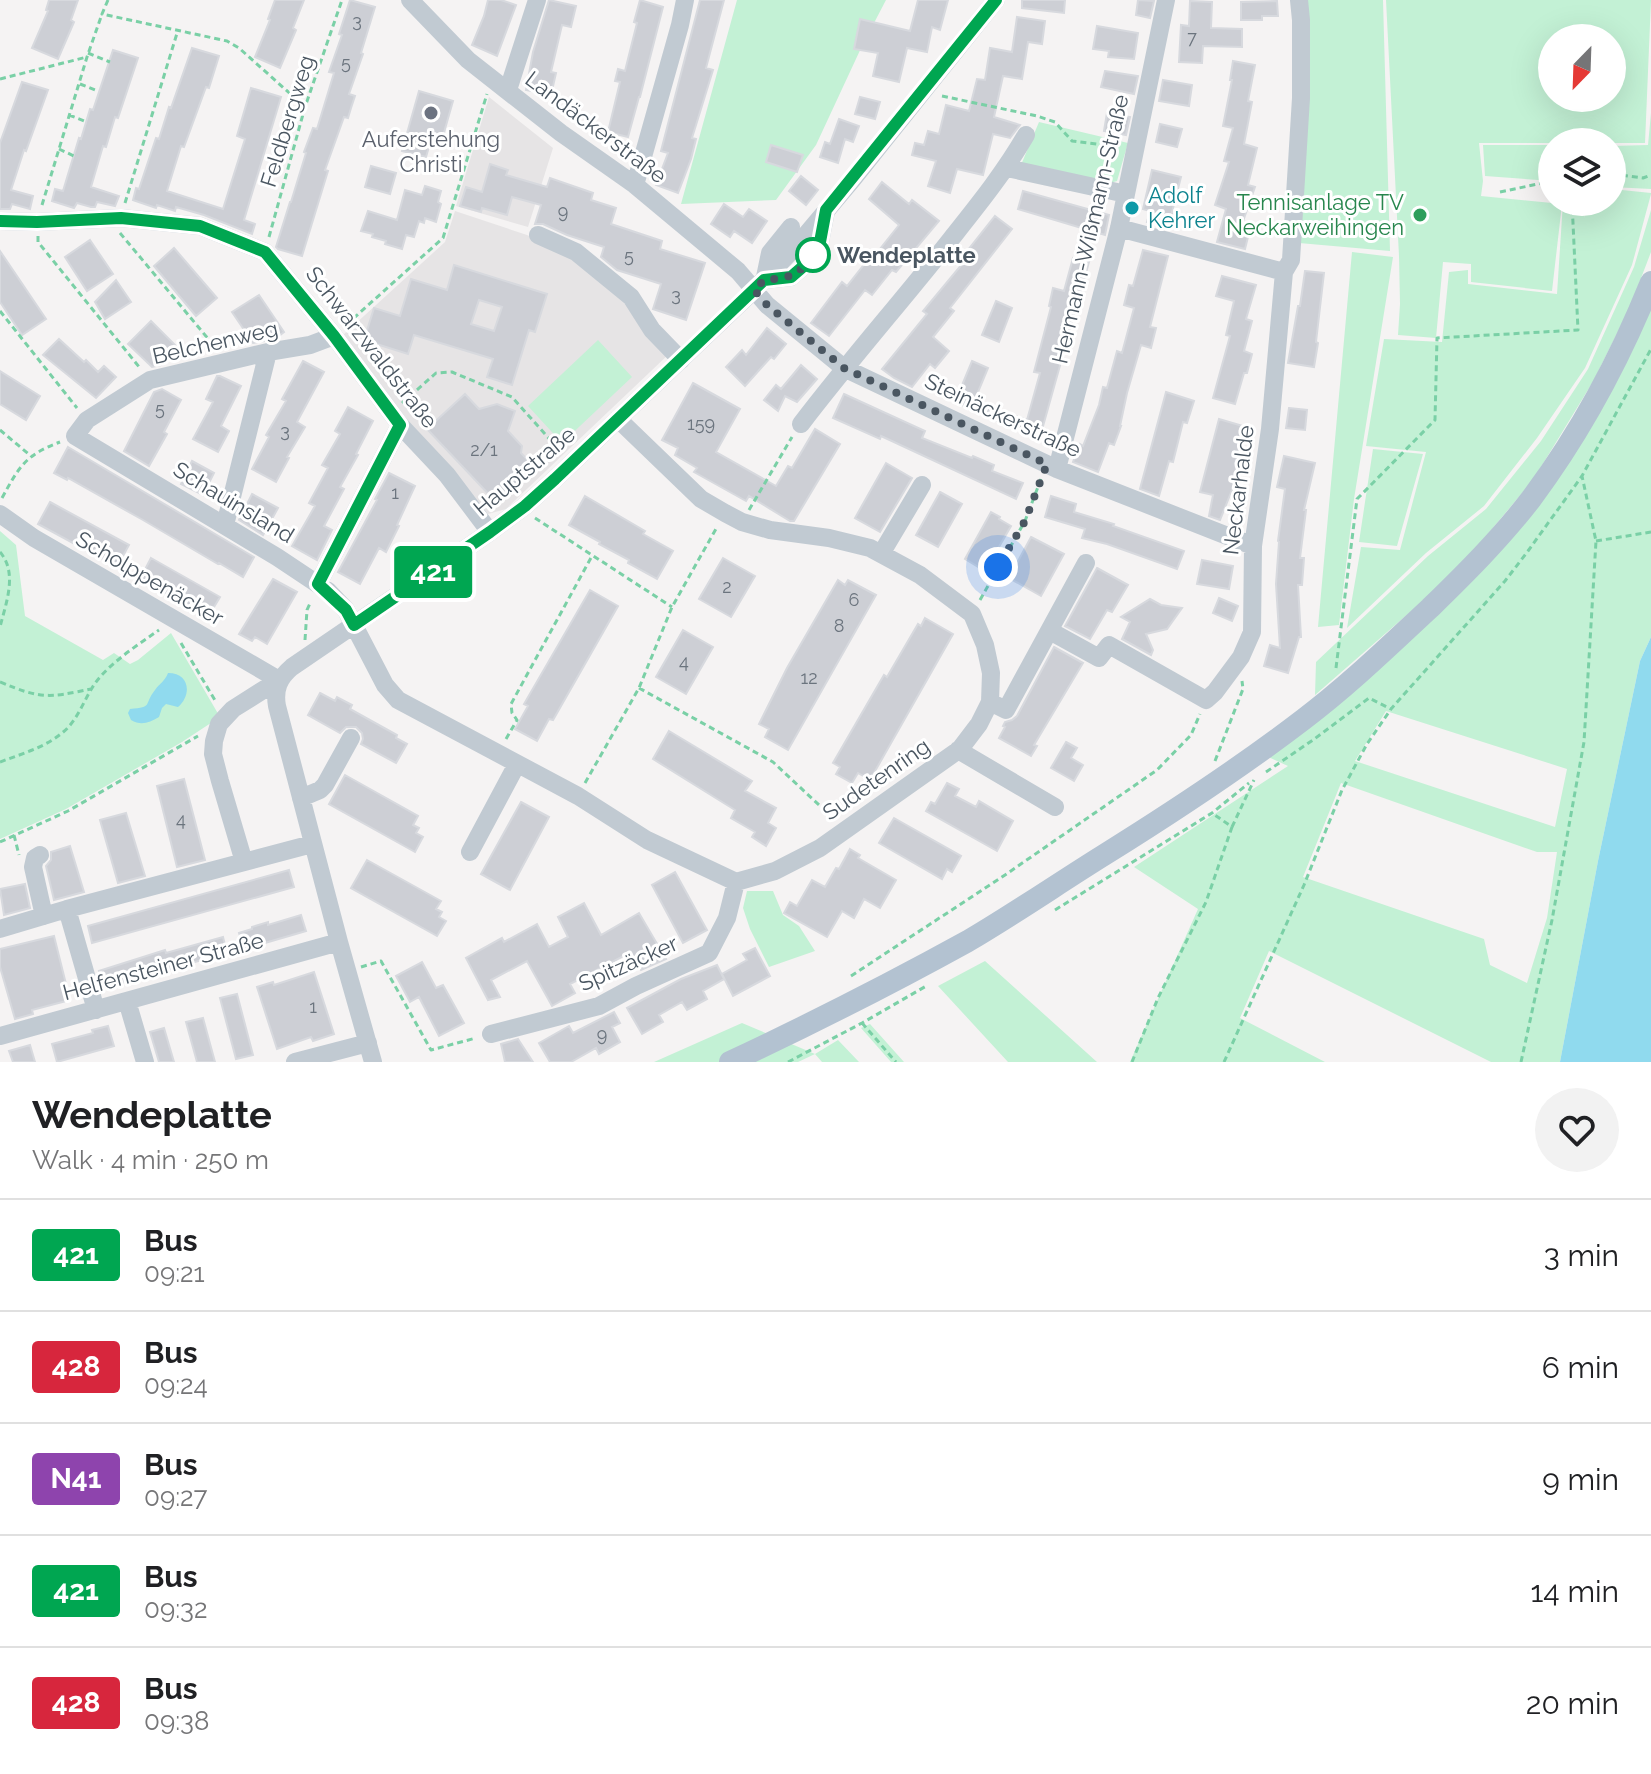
<!DOCTYPE html>
<meta charset="utf-8">
<style>
:root{--surface:#fff;--page:#f2f2f2;--text:#202124;--muted:#757577;--line:#e0e0e0}
body{margin:0;font-family:Raleway,sans-serif;background:var(--page);color:var(--text);height:100vh;display:flex;flex-direction:column;font-size:30px;white-space:nowrap}
*{box-sizing:border-box;margin:0}
p{font-size:26px;color:var(--muted)}
.icon{flex:none;width:44px;height:44px;fill:none;stroke:currentColor;stroke-width:2;stroke-linecap:round;stroke-linejoin:round}
.map{position:relative;height:1062px;overflow:hidden}
.sheet{display:flex;flex-direction:column;background:var(--surface);flex:1}
.sheet>*{flex:none}
.badge{padding:0 16px;border-radius:6px;font-size:28px;line-height:52px}
.needle{width:52px;rotate:203deg}
.buttons{position:absolute;left:1538px;top:24px;display:grid;gap:16px}
.buttons a{display:grid;place-items:center;width:88px;height:88px;border-radius:50%;background:var(--surface);box-shadow:0 8px 32px #0002;font-size:40px}
.you{position:absolute;width:40px;height:40px;margin:-20px;border:6px solid #fff;border-radius:50%;background:#1a73e8;box-shadow:0 0 0 12px #1a73e833}
.map>.badge{position:absolute;translate:-50% -50%;box-shadow:0 0 0 4px #fff}
.round{display:grid;place-items:center;flex:none;width:84px;height:84px;border-radius:42px;background:var(--page)}
.summary{display:flex;align-items:center;justify-content:space-between;height:136px;padding:0 32px}
h1{font-size:38px;font-weight:700;line-height:60px}
ul{padding:0;list-style:none}
li{display:flex;align-items:center;gap:24px;height:112px;padding:0 32px;border-top:2px solid var(--line)}
li div{flex:1}
li b{display:block;font-size:30px}
li em{font-style:normal}
li .badge{min-width:88px;font-weight:700;text-align:center}
.map>svg:first-child{display:block}
</style>
<div class="map">
<svg width="1651" height="1062" viewBox="0 0 1651 1062">
<rect width="100%" height="100%" fill="#f5f3f3"/>
<path fill="#e6e4e5" d="M489,97L553,148L528,227L456,206Z
M455,211L527,235L588,264L630,304L670,353L506,509L488,514L417,434L342,336L445,242Z"/>
<path fill="#c3f1d5" fill-rule="evenodd" d="M737,0H886L862,46L816,145L776,200L681,204Z
M1303,0H1383L1390,251L1299,243Z
M1386,0H1651L1645,143H1479L1483,181L1481,196L1562,204L1552,291L1471,282V264L1443,262L1436,338L1398,335L1400,304L1399,256ZM1552,38H1612V98H1552Z
M1651,113V189L1612,187V146L1648,145Z
M1039,122L1128,143L1117,181L1110,183L1021,165Z
M1483,145H1552V181L1485,176Z
M1612,189L1651,193V194L1632,265L1585,368L1537,438L1484,506L1426,553L1347,628L1361,547L1400,550L1426,452L1366,446L1384,339L1442,342L1449,272L1468,270V284L1557,294L1563,202H1585L1584,218L1587,202H1612Z
M1651,210V252L1630,307L1594,380L1533,480L1456,572L1315,695L1316,662L1428,556L1486,509L1541,441L1588,369L1634,267Z
M1352,252L1393,257L1354,499L1339,625L1318,627Z
M1651,297V637L1640,661L1598,861L1560,1062H1491L1269,951L1240,1018L1325,1062H1130L1198,909L1134,867L1288,766L1266,756L1521,525ZM1386,711L1567,769L1555,827L1355,761ZM1341,783L1537,852H1557L1547,918L1527,983L1490,965L1484,939L1303,877Z
M598,340L632,377L562,443L528,406Z
M1373,449L1423,454L1397,546L1359,542Z
M0,531L16,545L25,616L103,660L114,653L130,664L138,660L171,633L220,717L182,742L66,809L0,839Z
M747,891H773L783,915L799,926L815,951L769,967L750,929L743,908Z
M985,961L1097,1062H1008L938,986Z
M742,1023L815,1054L838,1040L859,1062H822L815,1054L798,1062H654Z
M870,1024L904,1062H891L861,1028Z"/>
<path fill="#90daee" d="M1651,637V1062H1560L1598,861L1640,661Z
M168,673C190,673 192,695 178,707L166,704L162,708L159,717C149,723 141,726 131,720L128,713L130,709C154,707 143,705 155,690C160,683 165,681 168,673Z"/>
<path fill="#cdcfd5" stroke="#d7d9de" stroke-width="2" fill-rule="evenodd" d="M49,0H78L71,20L74,22L58,59L32,48L48,11L46,10Z
M275,0H304L293,28L296,30L280,68L255,57L270,20L268,19Z
M350,0L375,7L361,53L363,54L349,94L355,96L351,108L348,118L344,117L325,170L328,171L302,256L278,249L276,247L290,202H291L306,153L304,152L313,128L317,129L334,73L329,72L342,35L339,34Z
M488,0H501L516,5L497,56L472,45L484,16Z
M549,0L576,6L571,27L562,25L551,72L556,73L551,95L526,90L533,52Z
M640,0L663,7L640,97H639L628,137L608,132L620,82L615,81L618,69L625,71L637,23L634,22Z
M700,0H724L706,68L713,70L692,138L696,139L691,159L678,193L656,185L668,153L661,151Z
M918,0H948L940,30L932,27L927,52L907,48L899,82L873,76L878,53L854,49L860,19L910,31Z
M1022,0H1065L1064,13L1022,8Z
M1138,0L1154,1L1150,18L1136,15Z
M1190,1L1212,2L1211,28L1242,29V47L1203,46L1202,63L1179,62L1181,25L1189,26Z
M1277,1L1278,16H1262V20H1241V2Z
M1017,17L1045,21L1042,44L1028,42L1022,79L1003,76L994,117L1020,125L1010,138L993,134L983,175L957,169L950,193L928,186L936,161L912,155L915,143L924,145L928,131L939,134L946,105L969,111L977,79L985,80L990,48L1012,52Z
M1097,26L1138,33L1134,59L1108,57L1109,51L1093,49Z
M192,48L219,56L209,88L206,87L184,147L181,146L167,191L223,209L245,139L237,136L251,88L281,97L244,220L255,224L252,234L204,215L176,207L175,211L157,205L156,208L133,200L136,188L139,189L156,138L159,139L169,107L171,108Z
M113,50L138,58L118,118L115,117L106,147L103,146L91,187L119,196L115,206L97,202L95,207H91L77,203L74,208L52,201L55,189L63,191L79,138L81,139L90,109L93,110Z
M1233,61L1255,65L1248,101L1252,102L1244,144L1257,148L1248,185L1255,187L1240,230L1249,233L1245,249L1217,242L1226,209L1215,205L1229,162L1224,161L1233,128L1223,126L1232,80H1230Z
M1105,71L1138,76L1134,94L1101,87Z
M1163,80L1192,85L1189,106L1159,101Z
M22,82L48,90L26,151L24,150L11,190L33,196L30,209L12,204L10,209H0V143Z
M419,91L453,101L443,136L440,135L439,138L432,136L426,157L402,151Z
M860,97L880,102L875,119L855,114Z
M1107,113L1130,117L1126,135L1104,131Z
M839,119L859,126L853,142L845,139L838,163L820,157L825,142L830,144Z
M1160,124L1182,129L1177,147L1156,142Z
M771,145L803,155L797,172L766,162Z
M490,164L508,170L506,175L547,187L550,178L593,193L591,200L616,208L611,224L662,241L660,249L705,263L686,320L653,309L661,284L617,270L601,257L604,247L567,235L543,224H535L541,205L512,197L507,215L482,208L481,212L460,206L466,187L482,192Z
M371,166L396,173L390,194L365,187Z
M1152,170L1181,177L1172,212L1175,213L1171,228L1147,222L1150,211L1143,209Z
M801,176L818,190L806,205L789,191Z
M882,182L909,204L912,200L939,221L896,272L892,270L872,295L865,290L829,336L811,323L842,282L847,286L866,262L868,264L899,225L869,199Z
M425,186L441,191L438,202L441,204L436,222L425,218L424,223L419,221L414,237L406,235L402,249L385,244L386,241L372,237L373,234L361,231L368,211L397,220L405,190L422,195Z
M1023,191L1109,215L1105,235L1018,209Z
M724,204L743,217L749,209L767,221L752,243L734,231L730,237L711,224Z
M995,216L1012,229L950,308L954,311L933,337L949,351L935,368L930,364L912,387L894,378L882,369L927,314L923,311L963,263L960,260Z
M90,240L113,274L87,291L65,257Z
M174,248L217,298L196,316L154,266Z
M1143,250L1168,256L1150,327L1156,328L1151,348L1141,345L1127,393L1120,426H1121L1114,445L1109,443L1098,472L1073,462L1080,444L1083,446L1099,405L1103,387L1107,388L1117,351L1122,353L1134,308L1124,305L1129,285L1133,286Z
M0,251L46,319L22,335L0,302Z
M1073,258L1089,262L1040,437L986,417L990,407L1027,420L1040,373L1034,372L1051,307L1049,306L1053,288L1064,291Z
M454,265L547,294L535,332L529,330L512,385L487,377L493,359L414,335L408,354L364,340L374,308L400,316L411,279L447,290ZM479,300L502,307L494,331L471,324Z
M1305,271L1324,273L1316,342L1318,343L1314,367L1288,363L1298,306H1300Z
M1222,276L1256,285L1246,319L1252,321L1244,351L1252,354L1247,373H1244L1235,404L1213,398L1230,336L1226,335L1234,301L1216,296Z
M116,280L131,302L105,319L95,302Z
M259,295L284,332L275,339L253,343L232,312Z
M996,301L1012,308L999,342L982,335Z
M151,321L178,348L161,365L152,367L128,344Z
M767,328L786,344L774,359L771,357L745,386L726,367L742,350L746,355Z
M59,339L84,362L86,360L98,372L104,366L116,377L96,398L43,355Z
M303,361L324,372L297,422L305,427L287,457L289,458L276,482L252,469L269,437L266,435L286,401L282,399Z
M972,361L988,368L971,409L955,402Z
M801,365L817,379L797,402L785,396L778,411L764,400L776,385L781,389Z
M0,371L40,396L26,420L0,404Z
M217,376H220L241,386L221,426L229,431L218,452L193,439L213,402L206,399Z
M693,383L740,409L716,452L776,486L788,466L792,468L815,429L840,444L794,521H790L749,496L746,501L694,472L697,468L675,455L678,448L662,440Z
M162,389L181,400L164,432L167,434L149,466L124,451L154,392Z
M1166,392L1194,401L1187,423L1183,422L1173,462L1169,461L1159,496L1140,489Z
M465,394L479,409L497,404L515,411L508,431L522,446L521,453L534,467L496,502L427,429Z
M844,394L925,431L922,438L972,458L973,456L994,465L992,471L1023,483L1016,499L881,436L880,439L833,418Z
M348,407L373,421L356,454L358,455L340,487L344,489L324,526L332,530L317,560L292,546L315,506L309,503L328,468L322,465L340,434L335,431Z
M1289,408L1307,410L1305,430L1286,428Z
M1219,419L1246,427L1235,463L1239,465L1232,490L1220,520L1209,516L1213,495L1200,492Z
M68,447L254,557L243,577L219,563L218,564L143,520L68,478L67,480L54,473Z
M1284,456L1315,463L1304,510H1306L1300,558H1304L1302,585H1298L1301,637H1299L1288,673L1264,666L1270,645L1280,648L1276,584L1279,542L1278,541L1285,489L1277,487Z
M192,461L214,473L203,495L181,484Z
M886,463L912,478L880,532L855,518Z
M389,473L415,486L397,525L399,526L386,552L379,548L360,584L338,572L377,500L375,499Z
M940,492L962,504L938,547L916,535Z
M252,494L278,508L263,535L239,520Z
M585,496L645,531L643,534L673,551L657,579L628,563L629,560L599,544L600,542L569,525Z
M1051,496L1076,504L1074,512L1114,524L1113,526L1184,551L1177,569L1107,544L1082,538L1085,529L1045,517Z
M50,502L129,545L117,567L38,524Z
M991,512L1000,517L999,519L1011,526L985,571L965,559Z
M1031,537L1064,554L1041,596L1009,578Z
M151,558L220,597L208,617L140,579Z
M723,558L755,576L731,617L699,599Z
M1202,560L1233,566L1229,589L1197,584Z
M1097,568L1128,585L1112,612L1107,610L1090,639L1065,626Z
M273,579L297,592L267,644L255,637L252,641L239,634Z
M838,580L845,585L848,580L876,595L788,750L765,737L769,729L759,724L787,668Z
M590,590L618,606L553,720L549,719L537,741L515,729L528,706L524,704Z
M1219,598L1238,606L1232,621L1213,613Z
M1150,599L1161,605L1182,608L1167,629L1146,634L1153,650L1151,655L1122,639L1130,622L1121,617Z
M925,618L953,634L870,780L858,773L852,783L836,774L840,767L833,763L884,675L887,677L918,624L921,626Z
M683,630L713,647L686,694L656,677Z
M1054,647L1083,663L1034,745L1037,746L1031,756L999,738L1005,727L1003,726L1005,722L1012,720L1017,716Z
M320,693L335,701L337,697L352,705L350,709L397,735L396,738L407,744L396,763L361,744L363,739L362,733L356,727H346L340,733L308,715Z
M669,731L752,781L745,791L776,808L768,823L776,828L766,846L752,837L755,832L731,818L735,810L653,759Z
M1066,742L1077,748L1071,758L1083,765L1074,781L1051,768Z
M345,775L418,816L413,825L419,828L416,833L423,837L415,852L329,804Z
M184,779L205,860L177,867L157,786Z
M947,783L959,789L955,796L976,807L979,801L1013,821L997,851L926,811L931,802L935,804Z
M521,802L549,817L510,890L481,874Z
M126,813L145,876L118,883L100,820Z
M894,818L961,856L952,872L947,869L942,879L879,843Z
M70,846L84,892L54,900L46,866L51,860V852Z
M850,849L860,855L858,858L896,880L880,908L864,899L854,918L842,911L827,937L784,913L790,902L797,906L812,880L825,887L836,868L839,869Z
M367,860L441,901L436,909L442,912L439,917L446,921L437,936L351,888Z
M289,870L294,887L92,943L88,926Z
M675,872L707,930L683,943L652,885Z
M25,884L30,908L4,915L0,889Z
M584,903L601,935L639,913L666,959L641,970L631,952L570,984L575,993L552,1006L527,961L491,980L500,997L488,1000L466,958L502,938L504,942L537,924L549,947L568,937L558,917Z
M301,915L306,931L244,949L239,933L252,929V927L268,922V925Z
M54,936L70,1000L32,1010L33,1014L15,1019L0,967V949Z
M223,937L227,953L170,969V967L137,976V979L104,988L99,971L165,950L166,953Z
M755,948L770,976L733,996L722,974L747,960L743,954Z
M422,962L436,988L443,985L464,1023L439,1036L419,997L410,1002L396,976Z
M717,965L724,979L703,991L707,999L687,1010L682,1002L659,1015L663,1022L642,1034L627,1008L681,979Z
M314,972L334,1034L313,1041L311,1037L277,1049L257,987L273,982L274,985Z
M237,994L253,1055L236,1059L220,998Z
M614,1012L620,1023L612,1027L620,1042L599,1054L596,1048L571,1062H550L539,1043L569,1026L573,1033Z
M203,1018L215,1062H197L186,1022Z
M108,1026L114,1046L57,1062L52,1044L93,1033L92,1030Z
M164,1028L174,1062H159L150,1032Z
M518,1039L533,1062H505L501,1044Z
M30,1045L35,1062H13L9,1051Z"/>
<g fill="none" stroke-linecap="round" stroke-linejoin="round">
<path stroke="#7ad0a6" stroke-width="3" stroke-dasharray="6 4" stroke-linecap="butt" d="M108,0L102,14L227,41L239,48L305,107
M88,53L110,62
M0,79L87,57
M80,84L98,91
M942,96L1037,116L1055,122L1072,141L1119,147
M69,115L87,122
M59,149L74,156
M1612,174L1643,178L1651,175
M1500,192L1552,181
M125,203L178,30
M42,205L87,57L102,14
M120,233L215,347
M38,236V242L140,368
M269,237L305,107L342,0
M0,311L77,408
M346,325L443,238L487,94
M402,403L436,373L452,372L512,397L561,452
M0,430L31,456
M2,498C19,467 25,455 60,442
M749,510L792,437
M535,518L672,607
M1596,541L1651,532
M0,552C18,573 6,603 0,627
M980,600L1025,521L1041,479
M305,640L307,610L311,601
M181,643L216,702
M1336,668L1357,499L1435,420L1437,338L1578,330L1572,202
M0,682C41,699 48,698 91,689
M639,688L773,762L834,819
M506,739L517,720L512,713L511,704L592,556
M1215,761L1243,689L1242,681
M0,762C21,754 44,748 62,733C80,719 85,694 100,677C116,659 139,644 159,630
M1266,772L1313,740L1369,698L1391,709
M585,783L639,688L672,607L717,527
M1232,827L1254,780
M14,835L19,855
M0,842L68,811L198,736
M1055,910L1212,813L1249,783
M361,967L381,961L431,1050L476,1038
M851,976L1005,875L1157,770L1191,735L1200,714
M862,1023L896,1062
M788,1062L862,1023L928,985
M1132,1062L1158,998L1206,902L1232,827L1212,813
M1224,1062L1304,885L1342,790L1367,744L1391,709L1505,581L1528,551L1582,476L1651,349
M1521,1062L1552,920L1584,742L1596,541L1582,476"/>
<path stroke="#c1cad2" stroke-width="18" d="M410,0L468,60L561,133L635,185L738,271L767,305L844,368L1057,469L1253,546
M508,90L537,0
M1007,168L1126,194
M635,185L680,25L685,0
M0,221L37,222L121,218L200,226L265,252L334,336L400,425L447,475L490,532
M1119,228L1284,272
M538,235L576,252L631,297L652,330L681,360
M765,277L770,253L791,227
M764,280L791,277L806,264L820,242L826,211
M334,336L310,345L268,352L150,380L87,420L75,436L277,557L328,591L346,610L385,685L398,700L578,796L647,840L736,882L775,871L820,848L960,749L979,724L990,702L991,673L985,645L972,614L920,575L870,548L829,538L770,530L742,522L725,513L701,499L618,419
M801,424C849,361 902,301 951,239C978,205 1004,173 1026,135
M1057,469L1119,228L1166,0
M0,514L34,538L279,680
M225,525L268,352
M881,554L922,485
M318,584L400,425
M1050,631L1099,658L1109,645L1206,700L1215,692L1241,657L1252,632L1253,546L1270,429L1284,272L1291,260L1301,98V20L1299,0
M990,702L1006,710L1086,563
M958,750L1055,807
M301,798L320,790L325,785L351,738
M470,852L517,764
M40,855L35,858L33,867L44,916
M244,862L220,781L213,754L214,741L219,724L233,709L279,680
M67,909L96,1010
M0,929L67,909L312,844
M127,1001L145,1062
M491,1034L599,1006L636,986L709,953L727,918L736,882
M0,1036L339,942
M295,1062L368,1043
M373,1062L339,942L277,706C274,689 279,678 292,667L490,532L525,506L555,479L754,290L799,243L853,179L996,0"/>
<path stroke="#b3c2d1" stroke-width="22" d="M730,1062C811,1024 890,984 968,941C1014,914 1059,883 1104,855C1173,812 1240,768 1304,719C1349,685 1389,646 1430,608C1466,573 1501,538 1531,499C1581,432 1620,359 1651,282"/>
</g>
<g fill="none" stroke-linecap="round" stroke-linejoin="round">
<g stroke="#fff" stroke-width="18">
<path id="line" d="M0,221L37,222L121,218L200,226L265,252L334,336L400,425L318,584L346,610L354,625L490,532L525,506L555,479L764,280L791,277L806,264L820,242L826,210L996,0"/>
</g>
<use href="#line" stroke="#00a651" stroke-width="12"/>
<path stroke="#4a5661" stroke-width="8" stroke-dasharray="0 14.4" d="M813,255L816,251C797,276 795,277 764,280L754,290L767,305L844,368L1047,464L1025,521L998,567"/>
</g>
<circle fill="#6b7280" stroke="#fff" stroke-width="3" cx="431" cy="113" r="8"/>
<circle fill="#0f9aa8" stroke="#fff" stroke-width="3" cx="1132" cy="208" r="8"/>
<circle fill="#2e9e5b" stroke="#fff" stroke-width="3" cx="1420" cy="215" r="8"/>
<circle fill="#fff" stroke="#00a651" stroke-width="4" cx="813" cy="255" r="16"/>
<g text-anchor="middle" stroke-width="6" stroke-linejoin="round" paint-order="stroke">
<g font-size="18" fill="#6b747e">
<text x="357" y="27">3</text>
<text x="1192" y="44">7</text>
<text x="346" y="69">5</text>
<text x="563" y="218">9</text>
<text x="629" y="262">5</text>
<text x="676" y="301">3</text>
<text x="160" y="415">5</text>
<text x="701" y="430">159</text>
<text x="285" y="437">3</text>
<text x="484" y="456">2/1</text>
<text x="395" y="499">1</text>
<text x="727" y="593">2</text>
<text x="854" y="606">6</text>
<text x="839" y="632">8</text>
<text x="684" y="668">4</text>
<text x="809" y="684">12</text>
<text x="181" y="826">4</text>
<text x="313" y="1013">1</text>
<text x="602" y="1041">9</text>
</g>
<g font-size="22" fill="#4a5661" stroke="#fff">
<text transform="translate(287 121) rotate(-73)" y="8">Feldbergweg</text>
<text transform="translate(596 127) rotate(37)" y="8">Landäckerstraße</text>
<text transform="translate(1090 229) rotate(-77)" y="8">Hermann-Wißmann-Straße</text>
<text transform="translate(215 342) rotate(-13)" y="8">Belchenweg</text>
<text transform="translate(372 347) rotate(52)" y="8">Schwarzwaldstraße</text>
<text transform="translate(1003 415) rotate(25)" y="8">Steinäckerstraße</text>
<text transform="translate(524 471) rotate(-40)" y="8">Hauptstraße</text>
<text transform="translate(1238 490) rotate(-83)" y="8">Neckarhalde</text>
<text transform="translate(234 502) rotate(31)" y="8">Schauinsland</text>
<text transform="translate(150 578) rotate(30)" y="8">Scholppenäcker</text>
<text transform="translate(876 779) rotate(-35)" y="8">Sudetenring</text>
<text transform="translate(628 963) rotate(-24)" y="8">Spitzäcker</text>
<text transform="translate(163 966) rotate(-15)" y="8">Helfensteiner Straße</text>
</g>
<g font-size="22" fill="#5b616d" stroke="#fff">
<text x="431" y="147">Auferstehung<tspan x="431" dy="25">Christi</tspan></text>
</g>
<g font-size="22" fill="#0d838f" stroke="#fff" text-anchor="start">
<text x="1148" y="203">Adolf<tspan x="1148" dy="25">Kehrer</tspan></text>
</g>
<g font-size="22" fill="#27864d" stroke="#fff" text-anchor="end">
<text x="1404" y="210">Tennisanlage TV<tspan x="1404" dy="25">Neckarweihingen</tspan></text>
</g>
<g font-size="22" font-weight="bold" fill="#4a5661" stroke="#fff" text-anchor="start">
<text x="837" y="263">Wendeplatte</text>
</g>
</g>
</svg>
<div class="buttons">
<a><svg class="needle" viewBox="-14 -14 28 28"><path d="M0-13l5 13h-10z" fill="#e53935"/><path d="M0 13l5-13h-10z" fill="#757577"/></svg></a>
<a><svg class="icon" aria-label="layers" viewBox="0 0 24 24"><path d="M12 4l9 5-9 5-9-5zM3 14l9 5 9-5"/></svg></a>
</div>
<div class="you" style="left:998px;top:567px"></div>
<b class="badge" style="left:433px;top:572px;background:#00a651;color:#fff">421</b>
</div>
<section class="sheet">
<div class="summary"><div><h1>Wendeplatte</h1><p>Walk · 4 min · 250 m</p></div><a class="round"><svg class="icon" aria-label="heart" viewBox="0 0 24 24"><path d="M12 20l-8-8c-3-5 5-10 8-4 3-6 11-1 8 4z"/></svg></a></div>
<ul>
<li><span class="badge" style="background:#00a651;color:#fff">421</span><div><b>Bus</b><p>09:21</p></div><em>3 min</em></li>
<li><span class="badge" style="background:#d7263d;color:#fff">428</span><div><b>Bus</b><p>09:24</p></div><em>6 min</em></li>
<li><span class="badge" style="background:#8e44ad;color:#fff">N41</span><div><b>Bus</b><p>09:27</p></div><em>9 min</em></li>
<li><span class="badge" style="background:#00a651;color:#fff">421</span><div><b>Bus</b><p>09:32</p></div><em>14 min</em></li>
<li><span class="badge" style="background:#d7263d;color:#fff">428</span><div><b>Bus</b><p>09:38</p></div><em>20 min</em></li>
</ul>
</section>
